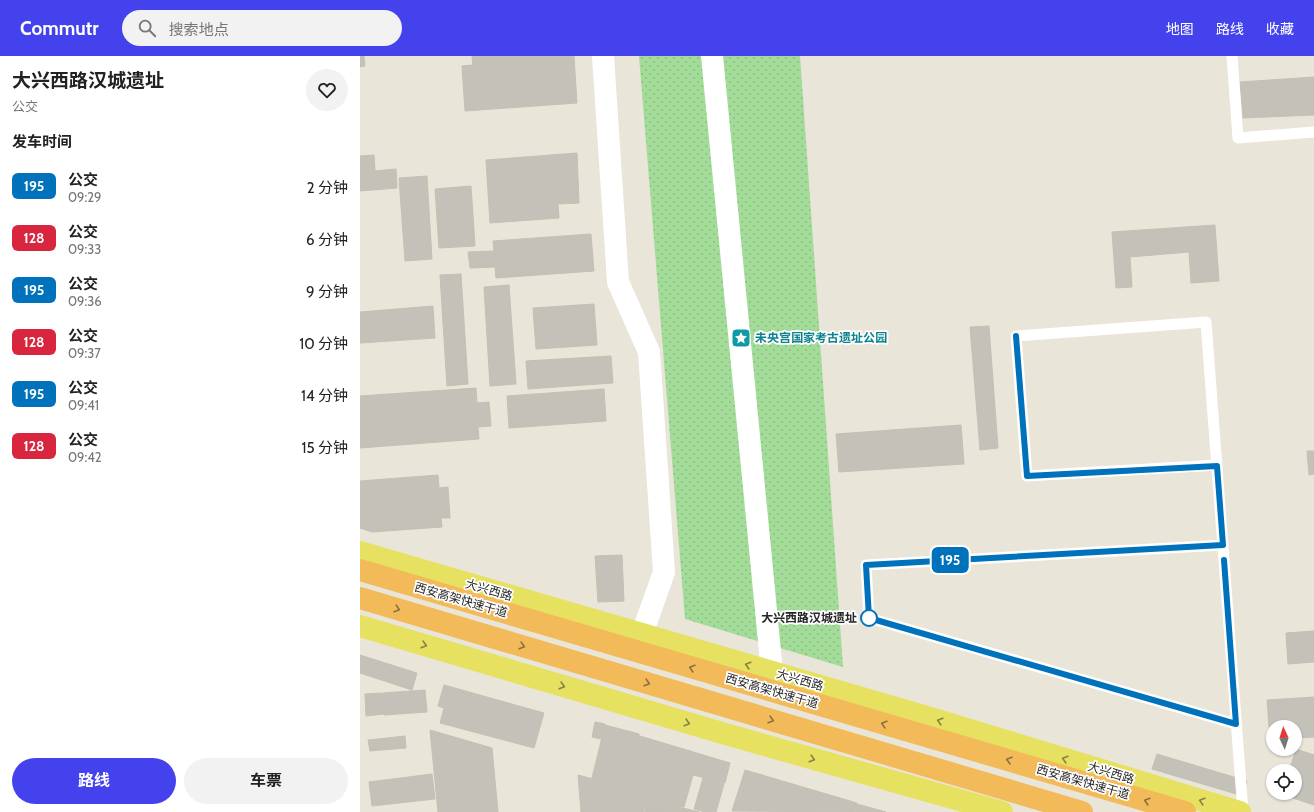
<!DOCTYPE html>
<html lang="zh">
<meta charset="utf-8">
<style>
:root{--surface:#fff;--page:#f2f2f2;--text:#222;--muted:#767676;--accent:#4342ed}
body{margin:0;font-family:Cabin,"Noto Sans SC",sans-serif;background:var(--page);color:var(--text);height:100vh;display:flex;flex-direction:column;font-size:15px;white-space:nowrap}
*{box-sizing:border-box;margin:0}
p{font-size:13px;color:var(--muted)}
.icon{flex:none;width:22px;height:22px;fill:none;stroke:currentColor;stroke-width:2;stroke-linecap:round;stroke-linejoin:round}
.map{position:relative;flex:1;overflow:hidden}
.details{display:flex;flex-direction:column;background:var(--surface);width:360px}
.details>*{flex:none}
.badge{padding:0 8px;border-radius:6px;font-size:14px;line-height:26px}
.needle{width:26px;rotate:356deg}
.fabs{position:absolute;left:906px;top:664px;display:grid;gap:8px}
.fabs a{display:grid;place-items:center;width:36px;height:36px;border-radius:50%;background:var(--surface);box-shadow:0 1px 3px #0004;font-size:20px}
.map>.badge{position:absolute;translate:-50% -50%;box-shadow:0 0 0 2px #fff}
h2{padding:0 12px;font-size:15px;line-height:36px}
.round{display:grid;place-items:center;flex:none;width:42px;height:42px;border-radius:21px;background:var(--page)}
.headline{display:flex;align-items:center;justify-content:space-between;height:68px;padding:0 12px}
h1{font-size:19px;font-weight:700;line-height:30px}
.primary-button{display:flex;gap:8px;margin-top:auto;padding:8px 12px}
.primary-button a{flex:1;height:46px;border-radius:24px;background:var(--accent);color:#fff;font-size:16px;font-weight:700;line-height:46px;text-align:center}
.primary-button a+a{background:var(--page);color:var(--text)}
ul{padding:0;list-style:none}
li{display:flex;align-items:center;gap:12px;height:52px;padding:0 12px}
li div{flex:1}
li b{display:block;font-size:15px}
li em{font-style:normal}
li .badge{min-width:44px;font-weight:700;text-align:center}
header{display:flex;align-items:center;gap:24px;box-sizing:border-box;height:56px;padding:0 20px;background:var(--accent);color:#fff}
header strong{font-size:19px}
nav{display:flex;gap:22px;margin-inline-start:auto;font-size:14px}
.search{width:280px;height:36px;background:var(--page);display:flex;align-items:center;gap:10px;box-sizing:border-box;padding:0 14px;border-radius:22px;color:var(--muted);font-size:15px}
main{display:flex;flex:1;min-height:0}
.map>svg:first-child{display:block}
</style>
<header>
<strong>Commutr</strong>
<div class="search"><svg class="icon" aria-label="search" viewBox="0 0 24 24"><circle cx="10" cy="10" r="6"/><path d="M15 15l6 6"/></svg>搜索地点</div>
<nav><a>地图</a><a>路线</a><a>收藏</a></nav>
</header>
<main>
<section class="details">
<div class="headline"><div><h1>大兴西路汉城遗址</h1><p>公交</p></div><a class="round"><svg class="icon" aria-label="heart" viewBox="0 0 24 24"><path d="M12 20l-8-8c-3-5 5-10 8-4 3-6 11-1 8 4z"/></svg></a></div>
<h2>发车时间</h2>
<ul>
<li><span class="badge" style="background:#0072bc;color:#fff">195</span><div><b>公交</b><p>09:29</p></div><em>2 分钟</em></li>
<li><span class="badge" style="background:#d7263d;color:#fff">128</span><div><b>公交</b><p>09:33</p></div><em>6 分钟</em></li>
<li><span class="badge" style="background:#0072bc;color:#fff">195</span><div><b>公交</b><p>09:36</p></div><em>9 分钟</em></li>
<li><span class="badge" style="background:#d7263d;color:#fff">128</span><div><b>公交</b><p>09:37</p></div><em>10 分钟</em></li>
<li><span class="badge" style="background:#0072bc;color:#fff">195</span><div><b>公交</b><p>09:41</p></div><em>14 分钟</em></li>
<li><span class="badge" style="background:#d7263d;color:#fff">128</span><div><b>公交</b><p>09:42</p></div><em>15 分钟</em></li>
</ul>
<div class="primary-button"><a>路线</a><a>车票</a></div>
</section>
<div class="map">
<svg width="954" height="756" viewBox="0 0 954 756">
<defs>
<pattern id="grass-dots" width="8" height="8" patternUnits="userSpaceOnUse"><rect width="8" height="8" fill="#a2dc98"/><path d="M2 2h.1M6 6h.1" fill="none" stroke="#8cbd83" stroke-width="1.8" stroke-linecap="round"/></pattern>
</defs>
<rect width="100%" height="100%" fill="#e9e5d9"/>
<path fill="url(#grass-dots)" d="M279,0H440L483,611L325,563Z"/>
<path fill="#c4c1b9" stroke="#c3c1b3" d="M0,0H4L5,10L0,11Z
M112,0H214L217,47L105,55L102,10L113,9Z
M954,21V59L883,62L880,26Z
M217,97L219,147L198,148L199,162L130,167L126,104Z
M14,99L15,115L36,113L37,132L0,135V100Z
M67,120L72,203L45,205L39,122Z
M111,130L115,190L79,192L75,133Z
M855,169L859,225L831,227L829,196L770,201L772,231L756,232L752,176Z
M231,178L234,215L136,222L135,211L110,212L108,196L134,195L133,185Z
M101,218L108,328L87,330L80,219Z
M149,229L156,328L130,330L124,231Z
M234,248L237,289L176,293L173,252Z
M73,250L75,282L0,287V256Z
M629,270L638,392L620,394L610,271Z
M251,300L253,327L168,333L166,305Z
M116,332L117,347L129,346L131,370L118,371L119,383L0,392V340Z
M244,333L246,365L149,372L147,340Z
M601,369L604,408L479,416L476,378Z
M947,395H954V418L949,419Z
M78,419L79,432L88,431L90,462H81L82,471L12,476L0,472V425Z
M262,499L264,545L238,546L235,500Z
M954,575V606L928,608L926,577Z
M0,599L57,617L52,634L0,617Z
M84,629L184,657L174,692L80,667L84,652L78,650Z
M65,634L67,656L24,659L23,637Z
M22,637L24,658L6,660L5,638Z
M954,641V681L935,682V671H913V684H910L907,644Z
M235,666L245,668L241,683L232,681Z
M245,669L279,678L283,735L232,722Z
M70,674L132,692L138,756H78Z
M45,680L46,692L10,695L8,684H9Z
M280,680L370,707L365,727L333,719L324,751L284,752Z
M936,693L954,699V749L921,738V737H935V715H929Z
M797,698L887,725L883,740L792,713Z
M385,714L497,747L494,756L372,755Z
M72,718L75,743L12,750L9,726Z
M218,719L283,736L284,756H221Z
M343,722L364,728L356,756H345L334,753Z
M497,748L526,756H495Z
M285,752H323L339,756H285Z"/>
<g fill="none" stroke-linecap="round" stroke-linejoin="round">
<path stroke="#fff" stroke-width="11" d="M872,0L878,82L954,76
M857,409L667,420L656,280L846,266L883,756
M863,489L506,509L509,562L876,668"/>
<path stroke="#fff" stroke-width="22" d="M243,0L258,226L289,296L304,516L282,578
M352,0L412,616"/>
<path stroke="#e6e160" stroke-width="22" d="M0,496L564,660L880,756
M0,570L369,679L642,756"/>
<path stroke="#f3ba5a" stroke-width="22" d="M0,514L825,756
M0,542L722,756"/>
</g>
<defs><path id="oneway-chevron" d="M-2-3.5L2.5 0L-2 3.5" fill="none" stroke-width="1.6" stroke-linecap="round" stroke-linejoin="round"/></defs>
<g stroke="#8d7040">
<use href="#oneway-chevron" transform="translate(37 553) rotate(16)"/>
<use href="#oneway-chevron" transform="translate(162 590) rotate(16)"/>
<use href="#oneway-chevron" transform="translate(332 612) rotate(-164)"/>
<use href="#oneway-chevron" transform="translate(287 627) rotate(16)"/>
<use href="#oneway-chevron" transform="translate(411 664) rotate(16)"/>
<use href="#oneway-chevron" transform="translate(524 668) rotate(-164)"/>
<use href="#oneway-chevron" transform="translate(649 704) rotate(-164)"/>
<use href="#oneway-chevron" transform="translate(787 745) rotate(-164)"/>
</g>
<g stroke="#868444">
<use href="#oneway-chevron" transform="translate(64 589) rotate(16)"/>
<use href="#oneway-chevron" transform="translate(388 609) rotate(-164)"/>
<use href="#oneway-chevron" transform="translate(202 630) rotate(16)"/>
<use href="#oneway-chevron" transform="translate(580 665) rotate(-163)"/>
<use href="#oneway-chevron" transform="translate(327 667) rotate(16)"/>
<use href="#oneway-chevron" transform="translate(452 703) rotate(16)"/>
<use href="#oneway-chevron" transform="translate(705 703) rotate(-163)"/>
<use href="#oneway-chevron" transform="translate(842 745) rotate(-163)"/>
</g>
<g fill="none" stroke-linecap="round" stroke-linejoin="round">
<g stroke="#fff" stroke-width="9">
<path id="line" d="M656,280L667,420L857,410L863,489L506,509L509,562L876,668L864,504"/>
</g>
<use href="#line" stroke="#0072bc" stroke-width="6"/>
</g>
<defs>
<g id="sight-square" transform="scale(1)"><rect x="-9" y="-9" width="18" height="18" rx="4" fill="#0f9aa8" stroke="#fff"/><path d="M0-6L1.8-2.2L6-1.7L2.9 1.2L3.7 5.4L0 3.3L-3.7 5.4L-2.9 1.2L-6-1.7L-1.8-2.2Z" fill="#fff"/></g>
</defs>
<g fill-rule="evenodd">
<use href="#sight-square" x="381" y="282"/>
</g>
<circle fill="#fff" stroke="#0072bc" stroke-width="2" cx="509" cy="562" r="8"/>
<g text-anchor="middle" stroke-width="3.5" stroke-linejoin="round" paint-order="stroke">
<g font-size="12" font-weight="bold" fill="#0d838f" stroke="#fff" text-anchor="start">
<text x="395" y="286">未央宫国家考古遗址公园</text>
</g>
<g font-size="12" fill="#272727" stroke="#fff">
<text transform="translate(129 534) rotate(16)" y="4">大兴西路</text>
<text transform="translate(101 544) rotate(16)" y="4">西安高架快速干道</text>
<text transform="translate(440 624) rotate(16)" y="4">大兴西路</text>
<text transform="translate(412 635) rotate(16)" y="4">西安高架快速干道</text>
<text transform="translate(751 717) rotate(17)" y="4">大兴西路</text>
<text transform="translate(723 726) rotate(16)" y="4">西安高架快速干道</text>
</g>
<g font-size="12" font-weight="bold" fill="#272727" stroke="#fff" text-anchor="end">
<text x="497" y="566">大兴西路汉城遗址</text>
</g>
</g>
</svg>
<div class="fabs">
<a><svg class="needle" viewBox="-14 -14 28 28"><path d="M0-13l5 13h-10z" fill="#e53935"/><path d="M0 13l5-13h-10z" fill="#767676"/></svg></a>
<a><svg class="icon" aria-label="locate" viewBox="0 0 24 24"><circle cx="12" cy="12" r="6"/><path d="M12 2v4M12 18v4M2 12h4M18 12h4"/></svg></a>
</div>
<b class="badge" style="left:590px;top:504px;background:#0072bc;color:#fff">195</b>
</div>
</main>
